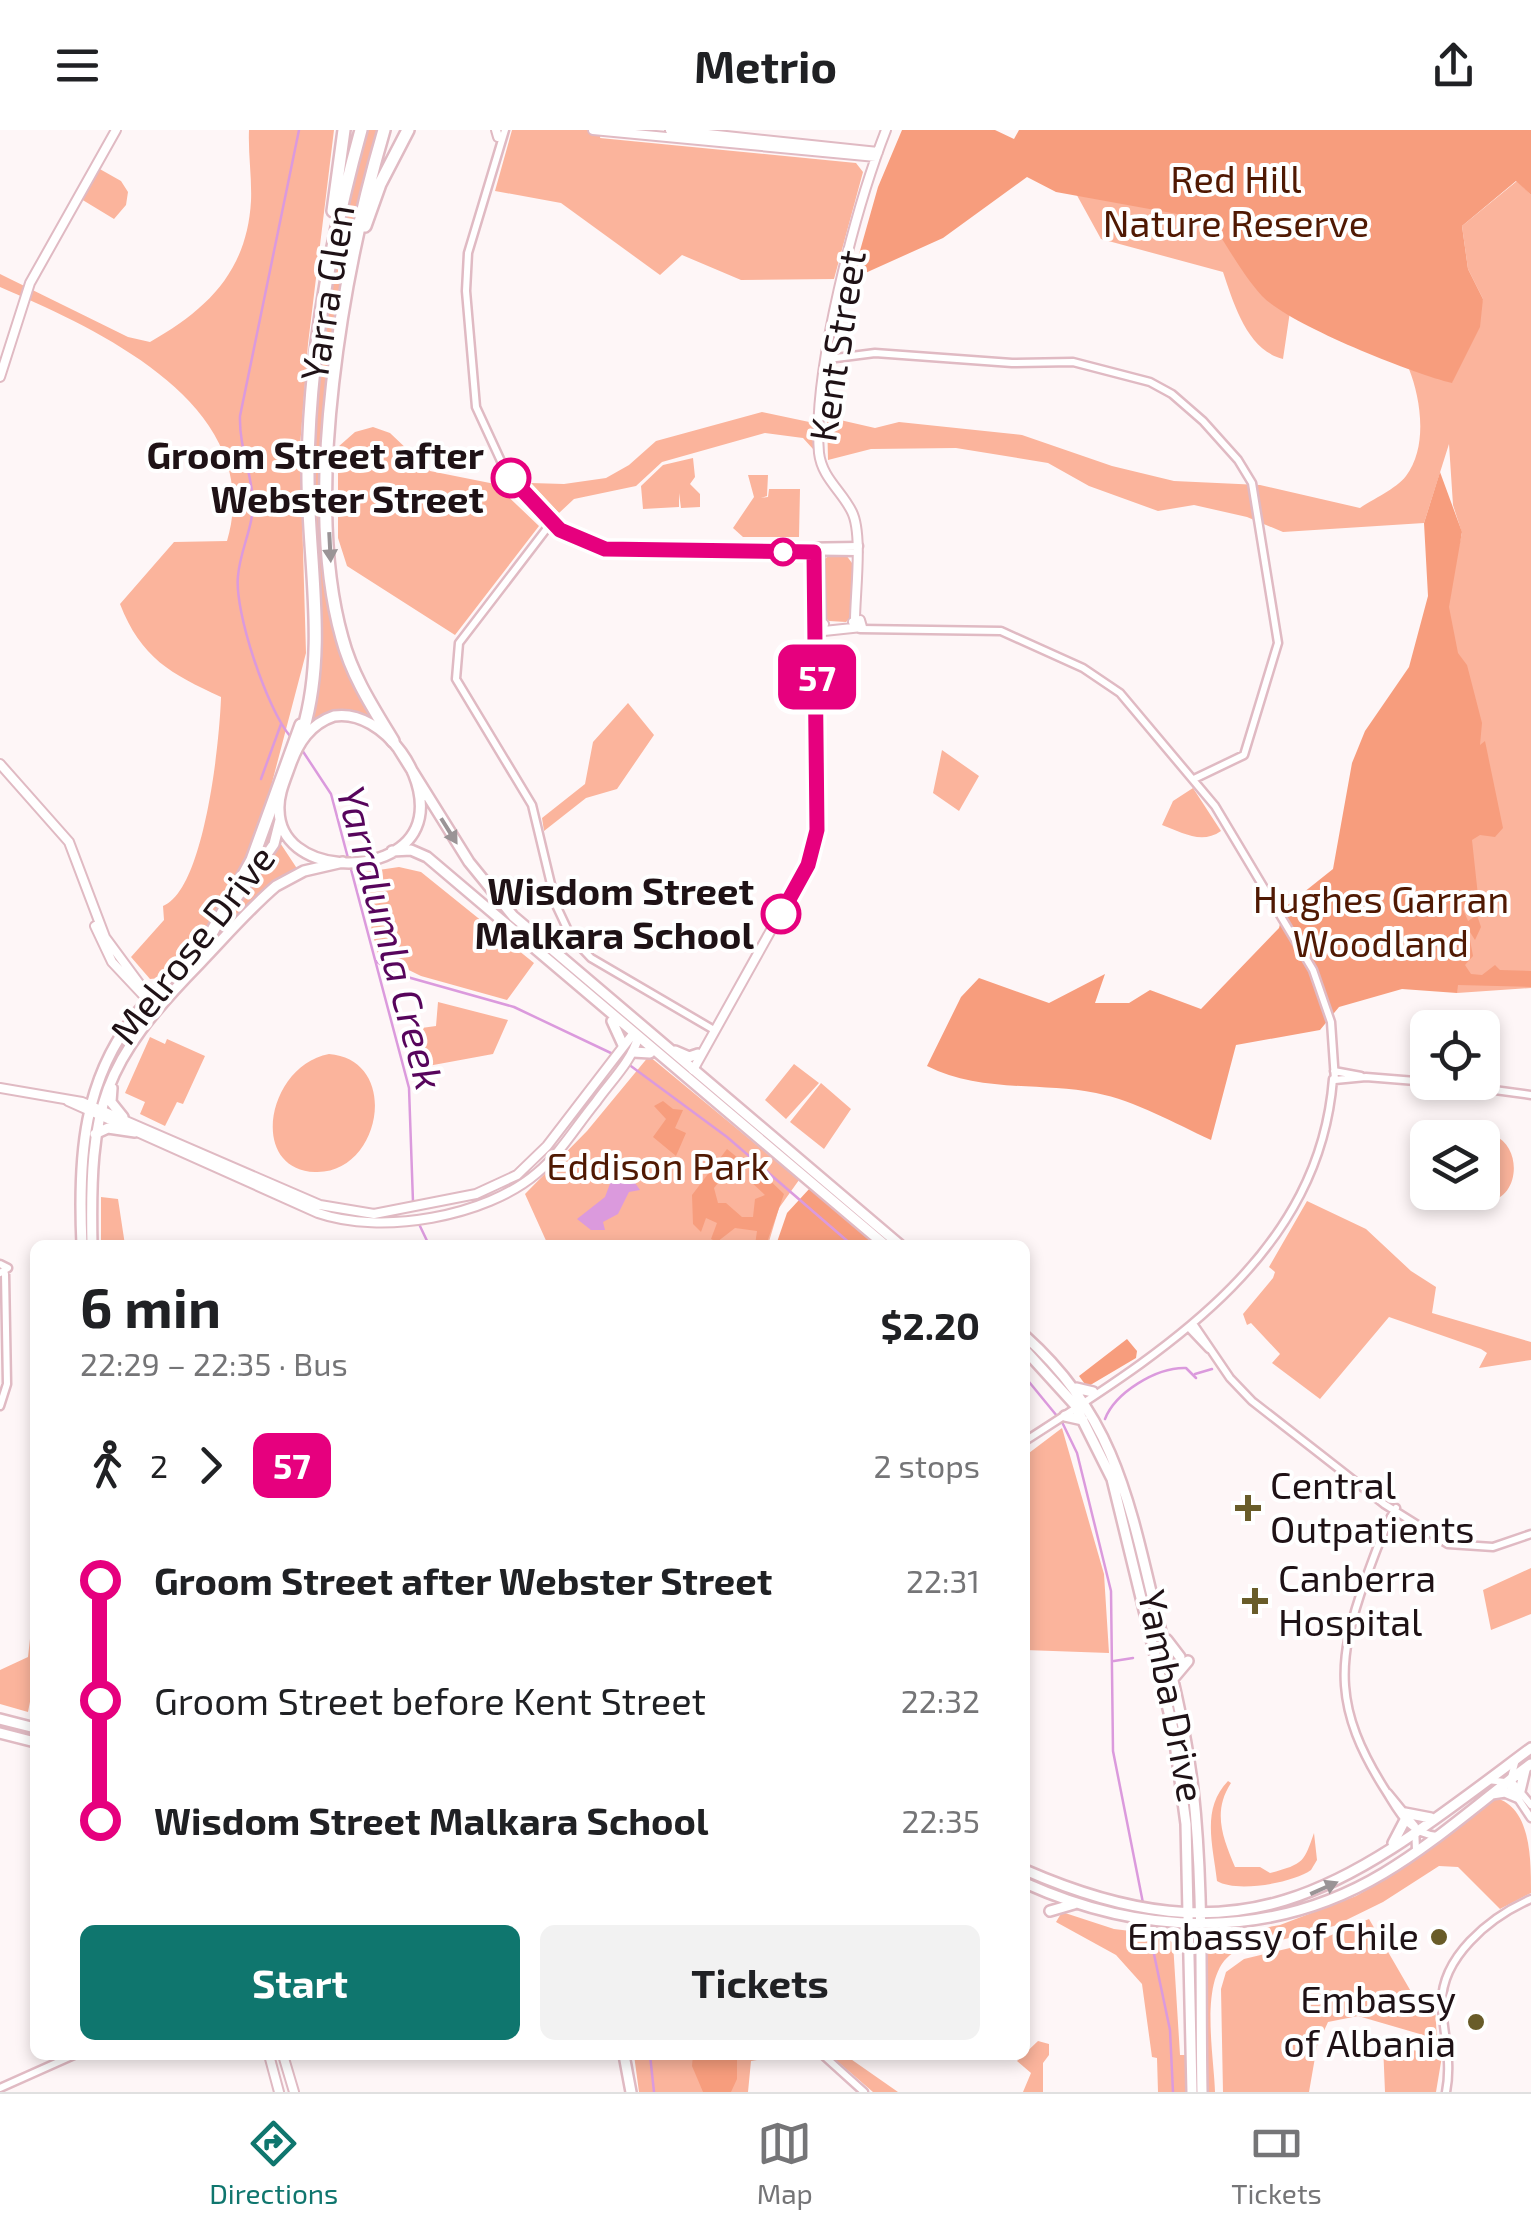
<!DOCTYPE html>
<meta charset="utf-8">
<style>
:root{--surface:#fff;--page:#f2f2f2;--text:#202124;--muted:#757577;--line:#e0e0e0;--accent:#0f766e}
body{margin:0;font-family:"Exo 2",sans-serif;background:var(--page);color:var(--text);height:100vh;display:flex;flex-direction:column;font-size:38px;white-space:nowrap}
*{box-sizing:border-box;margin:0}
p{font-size:32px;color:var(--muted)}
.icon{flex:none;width:55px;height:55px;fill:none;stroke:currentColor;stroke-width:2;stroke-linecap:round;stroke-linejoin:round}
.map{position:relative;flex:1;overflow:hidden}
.drawer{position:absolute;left:30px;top:1110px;width:1000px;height:820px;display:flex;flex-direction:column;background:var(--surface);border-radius:15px;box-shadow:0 5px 15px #0003}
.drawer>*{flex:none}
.badge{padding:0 20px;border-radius:15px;font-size:35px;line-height:65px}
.tools{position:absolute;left:1410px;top:880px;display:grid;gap:20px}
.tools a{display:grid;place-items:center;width:90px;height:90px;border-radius:15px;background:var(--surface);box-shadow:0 5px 15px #0003;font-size:50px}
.map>.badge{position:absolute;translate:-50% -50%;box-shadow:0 0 0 5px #fff}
.legs{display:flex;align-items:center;gap:15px;height:110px;padding:0 50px;font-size:32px}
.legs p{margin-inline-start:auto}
.head{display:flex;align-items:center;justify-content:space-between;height:170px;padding:0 50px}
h1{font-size:55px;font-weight:700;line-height:75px}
.action{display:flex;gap:20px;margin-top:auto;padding:20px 50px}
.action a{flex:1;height:115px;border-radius:15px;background:var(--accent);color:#fff;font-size:40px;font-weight:700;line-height:115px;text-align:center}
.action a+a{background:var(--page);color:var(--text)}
ul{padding:0 50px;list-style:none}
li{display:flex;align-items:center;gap:35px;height:120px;font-size:38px}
li i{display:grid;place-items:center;width:15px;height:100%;margin:0 12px;background:currentColor}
li i::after{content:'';width:25px;height:25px;margin:-12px;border:8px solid;border-radius:50%;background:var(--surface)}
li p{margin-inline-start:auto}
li:first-child i{background:linear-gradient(#0000 50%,currentColor 0)}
li:last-child i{background:linear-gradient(currentColor 50%,#0000 0)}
header{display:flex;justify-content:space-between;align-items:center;height:130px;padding:0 50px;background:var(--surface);font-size:45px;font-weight:700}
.tab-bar{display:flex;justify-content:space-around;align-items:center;height:140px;border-top:2px solid var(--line);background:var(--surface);font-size:28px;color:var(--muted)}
.tab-bar a{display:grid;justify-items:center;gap:5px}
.tab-bar .active{color:var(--accent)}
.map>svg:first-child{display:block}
</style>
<header><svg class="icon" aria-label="menu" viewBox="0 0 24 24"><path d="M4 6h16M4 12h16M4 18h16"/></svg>Metrio<svg class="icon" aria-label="share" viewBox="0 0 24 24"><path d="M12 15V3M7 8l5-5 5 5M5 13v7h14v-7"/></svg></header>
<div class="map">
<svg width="1531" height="1962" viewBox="0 0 1531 1962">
<rect width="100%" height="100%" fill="#fef6f7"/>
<path fill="#fbb49c" d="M249,0H334L308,214L300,317L306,523L263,687L298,740L221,806L207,796L161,848L150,849L131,827L164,790L163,776C205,760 220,608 221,567C171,544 141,528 120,474L174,412L227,411C267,275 99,200 0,157V144L128,207L150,212C208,179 247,141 251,71C252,48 248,24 249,0Z
M365,0H380L329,271L332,473L381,596L344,584L307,598L312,576L311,303L331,139Z
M512,0H602L600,8L856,33L863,42L834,149L741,150L682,125L660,145L561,73L495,61Z
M1057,29L1302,100L1283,229C1247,220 1234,174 1223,142L1101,109Z
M98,38L121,51L128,62L126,75L114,89L81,69Z
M1517,51L1531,65V858L1457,863L1437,505L1462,403L1453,375L1449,314L1424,393L1283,402L1247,387L1194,375L1158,381L1089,356L1048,333L956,318L871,319L828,330L827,287L875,298L899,292L1022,305L1112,336L1174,351L1260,355L1360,378C1373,369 1396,359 1406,346C1428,317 1421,269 1409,239L1452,252L1483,169L1468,139L1462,96Z
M762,282L814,293L813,319L803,308L765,303L662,332L636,356L574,369L559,383L531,353L564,354L606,348L629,335L656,311Z
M373,297L390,303L430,341L495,354L539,396L455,505L347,436L338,408V317L355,302Z
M693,328L695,347L690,354L700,364V377L681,378L679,363V377L643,379L641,356L663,335Z
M748,345H768L767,366L761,368L768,367L769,359H800L799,407H743L733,398L754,367Z
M829,425H846L852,433L853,485L846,492L829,491L822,484V432Z
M628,573L654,605L617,659L586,668L544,701L542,688L585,654L593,612Z
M942,620L979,646L959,681L933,663Z
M1193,658L1221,701C1201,715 1182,702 1162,695L1173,671Z
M399,737L421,742L534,833L507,870L421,846L378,825L358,743Z
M438,872L508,890L493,924L417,938L407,900L436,896Z
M150,907L165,914L167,909L205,926L183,974L177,972L165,996L140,984L145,972L125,963Z
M329,924C402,930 381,1045 315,1042C247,1039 268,935 329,924Z
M649,926L799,1050L779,1078L768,1115H548L525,1064L587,1001Z
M794,934L819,953L786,989L765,970Z
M821,953L851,979L824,1019L790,992Z
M1494,1005C1531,1022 1513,1093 1467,1063L1482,1062V1008L1475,1007Z
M101,1067L118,1069L125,1115H101Z
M1307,1071L1366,1099L1411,1141L1436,1157L1432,1183L1531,1212V1230L1479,1238L1487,1223L1481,1219L1389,1187L1320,1269L1272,1233L1280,1224L1251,1193L1247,1195L1243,1184L1273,1148L1275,1142L1269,1137Z
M1062,1298L1104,1444L1109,1523L1025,1520V1326Z
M1531,1438V1484L1491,1500L1483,1460Z
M35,1463V1546L28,1582L0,1574V1540L28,1527Z
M1228,1651L1231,1653C1212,1682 1223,1708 1235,1737H1260L1270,1743C1305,1734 1304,1731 1314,1703L1317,1730L1311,1740C1293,1753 1236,1763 1217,1751C1213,1715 1201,1679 1228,1651Z
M1496,1668C1531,1678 1531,1728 1531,1763L1500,1779L1458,1737L1439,1736L1383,1772L1334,1796L1233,1823C1198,1845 1214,1924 1215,1962H1208L1205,1815L1224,1805L1280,1795L1356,1766L1391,1746Z
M1062,1782L1114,1799L1163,1805L1173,1813L1180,1925H1188L1190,1962H1158L1157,1928L1152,1927L1142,1854L1116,1825L1056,1792Z
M1369,1789L1413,1865L1434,1861L1437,1909L1358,1886L1328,1892L1317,1916L1309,1962H1223L1221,1859L1226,1842L1244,1829L1315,1812Z
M1038,1911L1049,1914V1925L1043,1933V1962H1023L1031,1943L1017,1931Z
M1383,1914L1442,1926L1436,1962H1385Z
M634,1925H759L763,1929L751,1931L748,1962H639Z
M830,1925H845L898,1962H873Z"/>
<path fill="#f79d7d" d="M902,0H995L1014,9L1019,0H1531V65L1516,51L1462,96L1468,139L1483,169L1480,197L1452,253C1411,243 1290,195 1262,166C1242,144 1226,114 1210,90L1056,62L1027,47L943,108L852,149L878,57Z
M1440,342L1462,402L1449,477L1458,523L1467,535L1482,593L1480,615L1485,611L1503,698L1495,707L1480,705L1472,710L1479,775L1473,778L1471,760L1463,779L1468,791L1477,785L1481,797L1475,810L1468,799L1473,826L1465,835L1471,844L1482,845L1495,835L1500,840L1531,841V857L1458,855L1457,863L1402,859L1339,877L1320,900L1236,915L1211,1010C1174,993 1136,971 1096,963C1041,952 980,963 927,936L961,867L979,848L1049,873L1105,844L1095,873H1129L1150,860L1201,879L1279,798L1284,778L1333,739L1352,633L1365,601L1409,537L1428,466L1424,393Z
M663,971L673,979L683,980L675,998L686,1003L676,1026L653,1007L666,989L654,976Z
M727,1019L738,1028L714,1058L718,1073H726L742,1087H753L755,1069L765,1065L751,1052L761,1042L784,1064L766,1115H755L757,1101L735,1098L717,1112L711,1109L717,1093L706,1088L701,1102L693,1094L692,1065Z
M810,1058L879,1115H776L787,1083Z
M1127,1209L1137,1221L1136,1228L1087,1257L1079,1246Z
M693,1925H737V1949L731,1962H703L692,1936Z"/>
<path fill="#db9add" d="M629,1044L640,1060L629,1062L618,1084L603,1092L605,1100H591L577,1089L605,1067L611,1051Z"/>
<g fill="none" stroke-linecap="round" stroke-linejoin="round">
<path stroke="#db9add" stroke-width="2.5" d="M290,606C267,579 234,481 238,446C240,420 254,396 253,370C251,341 239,316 240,286L299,0
M302,620L331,664L409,958L413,1072
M261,649L281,594
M376,831L393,843L514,877L613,924
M620,928L727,1007L852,1115
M419,1094L429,1115
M1195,1244L1212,1239
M1025,1247L1057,1286
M1105,1289C1115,1263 1156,1237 1186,1238L1196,1248
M1062,1292L1077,1323L1111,1461L1113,1621L1143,1773
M1114,1531L1133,1528
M1147,1791L1170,1900L1173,1962
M650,1925L654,1962"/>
<g stroke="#e0bac3" stroke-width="11">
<path id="tertiary" d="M505,0L468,123L466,161L476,277L506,342L560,400L605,419L858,422
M828,229L875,223L1012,233L1073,232L1150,252L1172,264L1203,291L1238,330L1252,353L1278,513L1244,625L1194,649
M551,393L459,513L456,549L532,675L556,775L571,807L591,828L714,900
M724,418L859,416
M814,421L816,494
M820,422L822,493
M860,499L1001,501L1083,538L1120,563L1215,676L1313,840L1331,892L1335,950L1366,947L1428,952
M1334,941L1361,946
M1435,952L1531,965
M0,1134L8,1138L0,1143
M1194,1195L1230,1248L1252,1271L1384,1374L1448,1414L1493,1417L1531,1404
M1190,1199L1209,1219
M0,1276L7,1254L5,1144
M1025,1311C1161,1223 1319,1128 1333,949
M1396,1378C1383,1399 1375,1424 1366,1448C1335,1533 1335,1580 1384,1658C1399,1681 1407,1703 1437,1706
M1515,1633L1509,1655L1531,1688
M1488,1650L1513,1653L1531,1675
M1388,1663L1415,1696L1416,1720
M823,1925L864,1962
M0,1958L74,1925
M1446,1962C1452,1932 1444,1907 1442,1877C1439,1828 1490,1787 1531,1769"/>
</g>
<g stroke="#e0bac3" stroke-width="12">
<path id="secondary" d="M496,0L498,7
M593,0L876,27
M670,0L878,22
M0,247L30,153L116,0
M855,490C855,464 863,404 852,382C842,361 822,348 819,323C812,242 856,77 886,0
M824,501L862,497L860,490L853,492
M0,634L69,712L105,807L150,868
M95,796L112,832L143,865
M693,940L814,723L815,497L824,494
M0,958L82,972L320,1075L374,1084L476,1064L517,1045L547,1016L633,904
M68,971L318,1083C381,1105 486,1087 537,1043C560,1024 577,995 596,972C610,952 631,932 638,908
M269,1925L279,1962
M283,1925L294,1962"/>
</g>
<g stroke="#e0bac3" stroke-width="14">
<path id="primary" d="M334,586C384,578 436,653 416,698C393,749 280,745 279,680C278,665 285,650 290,636C298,613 310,594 334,586Z
M398,618L469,732L513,786L900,1115
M392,721L411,720L427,727L885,1115
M236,769L274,714L280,690
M612,891L623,915
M675,921L689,927L698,924
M633,922L650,923
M112,958L111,972L123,987
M95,1004L108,998L135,1002
M82,1115C78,1028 82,946 142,877C165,850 193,826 215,798
M92,1115C89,975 102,933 200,833C225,807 249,779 276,756L304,741L343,732
M1025,1206C1109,1281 1127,1360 1152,1466C1168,1529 1185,1593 1193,1659C1204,1758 1200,1862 1202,1962
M1025,1220L1075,1275L1112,1349L1173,1599L1186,1694L1192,1962
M1076,1258L1093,1262
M1065,1286L1083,1290
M1167,1510L1180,1527
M1172,1550L1188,1531
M0,1589L35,1598
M0,1603L35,1612
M1520,1661L1525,1640
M1492,1664L1505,1662L1517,1667
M1405,1683L1431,1688
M1393,1713L1405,1690
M1025,1740C1253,1840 1353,1751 1531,1618
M1025,1753C1142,1806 1271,1811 1384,1743C1436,1712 1482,1670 1531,1634
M1050,1781L1074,1774
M1199,1814L1227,1799
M624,1925L631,1962"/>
</g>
<g stroke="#e0bac3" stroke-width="16">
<path id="motorway" d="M384,0C343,140 302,366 342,508C352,546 373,578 393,611
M333,81L344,0
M365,96L380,54L408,0
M303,600C328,517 307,425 308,340C309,224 330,112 361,0
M212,802L252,730L301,595"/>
</g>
<use href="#tertiary" stroke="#fff" stroke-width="6"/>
<use href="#secondary" stroke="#fff" stroke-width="8"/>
<use href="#primary" stroke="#fff" stroke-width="9"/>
<use href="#motorway" stroke="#fff" stroke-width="11"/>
</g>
<defs><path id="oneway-solid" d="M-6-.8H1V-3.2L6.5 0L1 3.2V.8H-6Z" transform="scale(2.5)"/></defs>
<g fill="#9a9496">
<use href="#oneway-solid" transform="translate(330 417) rotate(87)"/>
<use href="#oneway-solid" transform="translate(449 701) rotate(58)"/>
<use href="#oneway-solid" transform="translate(1324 1758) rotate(-24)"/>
</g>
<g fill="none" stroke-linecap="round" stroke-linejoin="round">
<g stroke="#fff" stroke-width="22">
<path id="line-1" d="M511,348L560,400L605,419L814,422L817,700L808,735L781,784"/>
</g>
<use href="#line-1" stroke="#e6007e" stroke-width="15"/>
</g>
<g fill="#fff" stroke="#e6007e" stroke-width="5">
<circle cx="511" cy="348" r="18"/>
<circle cx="783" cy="422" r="12"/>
<circle cx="781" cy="784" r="18"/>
</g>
<g fill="#695c29" stroke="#fff" stroke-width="4">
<path d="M1243 1363h10v10h10v10h-10v10h-10v-10h-10v-10h10z"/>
<path d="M1250 1456h10v10h10v10h-10v10h-10v-10h-10v-10h10z"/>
<circle cx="1439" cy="1807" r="10"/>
<circle cx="1476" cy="1892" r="10"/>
</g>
<g text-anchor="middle" stroke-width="8" stroke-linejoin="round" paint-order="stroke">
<g font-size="38" fill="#501903" stroke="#fff">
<text x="1236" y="63">Red Hill<tspan x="1236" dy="44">Nature Reserve</tspan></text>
<text x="1381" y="783">Hughes Garran<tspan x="1381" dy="44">Woodland</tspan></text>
<text x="658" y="1050">Eddison Park</text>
</g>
<g font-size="38" fill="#1f1216" stroke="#fff">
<text transform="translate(328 163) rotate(-81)" y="13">Yarra Glen</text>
<text transform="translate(838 216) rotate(-81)" y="13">Kent Street</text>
<text transform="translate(193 815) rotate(-52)" y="13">Melrose Drive</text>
<text transform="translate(1171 1566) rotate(79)" y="13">Yamba Drive</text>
</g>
<g font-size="38" font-weight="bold" fill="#1f1216" stroke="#fff" text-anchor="end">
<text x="484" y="339">Groom Street after<tspan x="484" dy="44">Webster Street</tspan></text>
<text x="754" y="775">Wisdom Street<tspan x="754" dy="44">Malkara School</tspan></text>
</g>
<g font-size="38" fill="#1f1216" stroke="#fff" text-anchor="start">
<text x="1270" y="1369">Central<tspan x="1270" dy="44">Outpatients</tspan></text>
<text x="1278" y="1462">Canberra<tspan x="1278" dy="44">Hospital</tspan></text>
<text x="1419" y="1820" text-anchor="end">Embassy of Chile</text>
<text x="1456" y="1883" text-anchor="end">Embassy<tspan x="1456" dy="44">of Albania</tspan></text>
</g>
<g font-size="40" font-style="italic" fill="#57055c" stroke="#fff">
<text transform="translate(390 808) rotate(75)" y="14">Yarralumla Creek</text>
</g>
</g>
</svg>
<div class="tools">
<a><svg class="icon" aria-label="locate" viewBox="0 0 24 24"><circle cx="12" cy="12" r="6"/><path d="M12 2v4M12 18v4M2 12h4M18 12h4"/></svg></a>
<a><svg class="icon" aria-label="layers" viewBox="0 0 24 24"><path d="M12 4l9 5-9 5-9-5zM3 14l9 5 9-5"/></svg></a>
</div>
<b class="badge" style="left:817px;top:547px;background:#e6007e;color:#fff">57</b>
<section class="drawer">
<div class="head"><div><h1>6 min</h1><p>22:29 – 22:35 · Bus</p></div><b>$2.20</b></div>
<div class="legs"><svg class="icon" aria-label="walk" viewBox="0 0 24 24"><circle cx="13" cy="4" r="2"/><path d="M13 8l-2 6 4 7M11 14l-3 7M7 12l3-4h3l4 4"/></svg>2<svg class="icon" aria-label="forward" viewBox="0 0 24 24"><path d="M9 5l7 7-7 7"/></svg><b class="badge" style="background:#e6007e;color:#fff">57</b><p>2 stops</p></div>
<ul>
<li><i style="color:#e6007e"></i><b>Groom Street after Webster Street</b><p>22:31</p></li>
<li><i style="color:#e6007e"></i><span>Groom Street before Kent Street</span><p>22:32</p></li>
<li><i style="color:#e6007e"></i><b>Wisdom Street Malkara School</b><p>22:35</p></li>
</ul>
<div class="action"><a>Start</a><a>Tickets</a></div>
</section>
</div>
<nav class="tab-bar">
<a class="active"><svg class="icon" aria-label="directions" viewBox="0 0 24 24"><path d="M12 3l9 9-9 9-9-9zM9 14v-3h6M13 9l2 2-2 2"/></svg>Directions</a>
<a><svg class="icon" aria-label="map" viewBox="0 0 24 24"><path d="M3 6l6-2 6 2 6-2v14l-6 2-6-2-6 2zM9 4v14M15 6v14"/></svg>Map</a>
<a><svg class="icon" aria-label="tickets" viewBox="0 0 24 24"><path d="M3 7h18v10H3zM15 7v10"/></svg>Tickets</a>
</nav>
